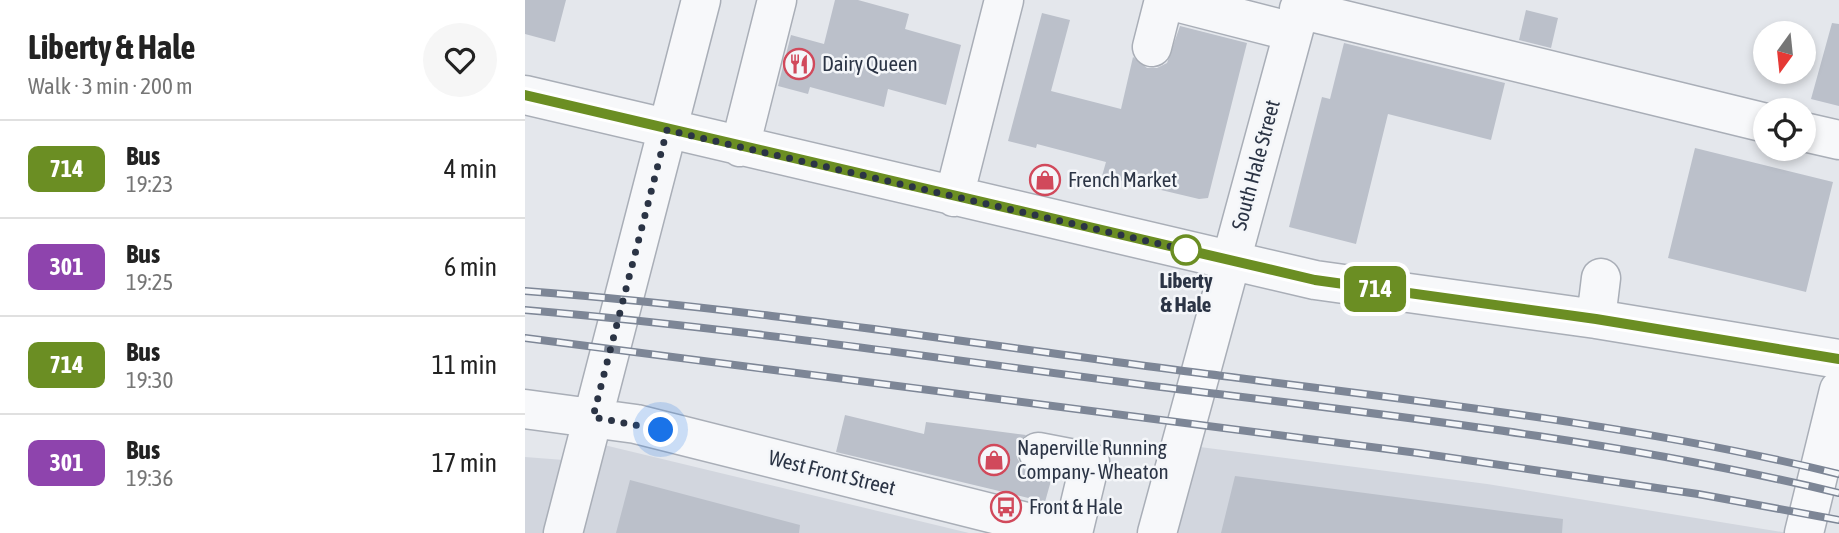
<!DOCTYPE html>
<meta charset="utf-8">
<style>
:root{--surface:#fff;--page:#f6f6f6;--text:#222;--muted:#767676;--line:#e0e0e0}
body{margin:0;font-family:"Asap Condensed",sans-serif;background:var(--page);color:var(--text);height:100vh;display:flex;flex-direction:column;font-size:26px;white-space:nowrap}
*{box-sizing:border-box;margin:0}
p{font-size:23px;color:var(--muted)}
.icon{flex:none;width:38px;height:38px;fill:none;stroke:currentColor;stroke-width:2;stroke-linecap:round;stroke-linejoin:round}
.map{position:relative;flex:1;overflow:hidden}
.panel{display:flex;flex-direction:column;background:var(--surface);width:525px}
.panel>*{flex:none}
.badge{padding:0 14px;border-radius:10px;font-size:24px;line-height:46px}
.needle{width:46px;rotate:195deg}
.fabs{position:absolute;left:1228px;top:21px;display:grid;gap:14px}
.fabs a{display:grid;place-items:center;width:63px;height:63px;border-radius:50%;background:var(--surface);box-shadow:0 4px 10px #0003;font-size:35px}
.you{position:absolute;width:35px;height:35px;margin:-18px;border:5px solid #fff;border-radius:50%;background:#1a73e8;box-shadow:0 0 0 10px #1a73e833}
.map>.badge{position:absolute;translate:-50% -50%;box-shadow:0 0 0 4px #fff}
.round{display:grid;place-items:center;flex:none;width:74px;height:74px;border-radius:37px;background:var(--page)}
.summary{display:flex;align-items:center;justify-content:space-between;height:119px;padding:0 28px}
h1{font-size:33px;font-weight:700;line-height:52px}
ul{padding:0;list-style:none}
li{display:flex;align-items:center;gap:21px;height:98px;padding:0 28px;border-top:2px solid var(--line)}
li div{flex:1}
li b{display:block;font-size:26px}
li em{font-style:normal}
li .badge{min-width:77px;font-weight:700;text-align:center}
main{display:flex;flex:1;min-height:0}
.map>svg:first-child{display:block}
</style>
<main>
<section class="panel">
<div class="summary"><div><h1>Liberty &amp; Hale</h1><p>Walk · 3 min · 200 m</p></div><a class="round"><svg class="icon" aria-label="heart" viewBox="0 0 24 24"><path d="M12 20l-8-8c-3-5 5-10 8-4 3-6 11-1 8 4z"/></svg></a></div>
<ul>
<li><span class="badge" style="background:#6b8e23;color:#fff">714</span><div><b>Bus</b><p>19:23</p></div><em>4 min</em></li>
<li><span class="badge" style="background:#8e44ad;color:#fff">301</span><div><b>Bus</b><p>19:25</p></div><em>6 min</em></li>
<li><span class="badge" style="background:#6b8e23;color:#fff">714</span><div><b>Bus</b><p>19:30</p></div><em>11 min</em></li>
<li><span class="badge" style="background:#8e44ad;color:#fff">301</span><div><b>Bus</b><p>19:36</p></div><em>17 min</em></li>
</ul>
</section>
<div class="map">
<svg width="1314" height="533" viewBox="0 0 1314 533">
<rect width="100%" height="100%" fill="#e4e7ec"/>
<path fill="#d2d6de" d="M79,445L444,533H56Z
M667,446L962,484L1263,533H645Z
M0,457L39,460L21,533H0Z"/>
<path fill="#bbc0ca" d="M0,0H41L30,42L0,34Z
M310,0H333L384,14L380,29L436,45L421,105L363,89L359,107L285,87L283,94L253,86L266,35L299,44Z
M1001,10L1033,18L1026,48L994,40Z
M517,13L545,20L526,91L596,109L608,57L622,68H632L642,63L655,26L722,43L683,198L674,199L577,176L581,162L512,144L511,148L483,141Z
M1307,23L1314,24V106L1286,99Z
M819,43L980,83L966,140L863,114L831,244L764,227L797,97L805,99Z
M1170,148L1308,182L1281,292L1143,258Z
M320,415L399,434L401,422L501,435L492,447V458L499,469L527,477L520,502L311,452Z
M710,476L1038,519L1037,533H696Z
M105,480L275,525L274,533H91Z"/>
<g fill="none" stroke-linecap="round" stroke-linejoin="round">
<g stroke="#a9aeb7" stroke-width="41">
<path id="minor" d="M643,0L768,32
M774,9L1241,123
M627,47L639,0
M0,95L790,280L1071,319L1314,359
M1279,132L1314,140
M215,147L252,0
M429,197L479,0
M1071,319L1076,278
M0,409L111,424L545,533
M513,452L565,462L548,533
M38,533L176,0
M632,533L777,0
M1279,533L1314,390"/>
</g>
<use href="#minor" stroke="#f7f8fa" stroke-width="38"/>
<g stroke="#7d8696" stroke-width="8">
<path id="rail" d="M0,291C226,308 450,344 675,373C889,401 1105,423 1314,474
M0,310C213,328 424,360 636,387C862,415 1092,440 1314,493
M0,338L893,453L1173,494L1314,520"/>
</g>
<use href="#rail" stroke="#f4f6f9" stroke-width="5" stroke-dasharray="16" stroke-linecap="butt"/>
</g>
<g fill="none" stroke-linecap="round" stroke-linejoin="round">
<g stroke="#fff" stroke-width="16">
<path id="line" d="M0,95L790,280L1071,319L1314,359"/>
</g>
<use href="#line" stroke="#6b8e23" stroke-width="10"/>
<path stroke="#2b3445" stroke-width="7" stroke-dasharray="0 12.6" d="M136,430L68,417L142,130L661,250"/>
</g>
<defs>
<g id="restaurant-ring" transform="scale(1.575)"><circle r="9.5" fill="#f4f6f9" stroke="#d1495b" stroke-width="1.5"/><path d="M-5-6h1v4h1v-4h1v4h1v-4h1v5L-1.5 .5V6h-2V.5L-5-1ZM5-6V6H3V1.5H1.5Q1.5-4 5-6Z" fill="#d1495b"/></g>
<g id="shop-ring" transform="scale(1.575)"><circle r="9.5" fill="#f4f6f9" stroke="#d1495b" stroke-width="1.5"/><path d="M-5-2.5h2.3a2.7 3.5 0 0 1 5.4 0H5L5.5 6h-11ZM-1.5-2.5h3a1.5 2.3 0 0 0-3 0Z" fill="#d1495b"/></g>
<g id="bus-ring" transform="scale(1.575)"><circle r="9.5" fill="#f4f6f9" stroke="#d1495b" stroke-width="1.5"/><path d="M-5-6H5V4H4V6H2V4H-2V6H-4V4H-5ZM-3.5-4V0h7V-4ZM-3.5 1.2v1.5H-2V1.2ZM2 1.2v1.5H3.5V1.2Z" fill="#d1495b"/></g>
</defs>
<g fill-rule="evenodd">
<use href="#restaurant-ring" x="274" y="64"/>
<use href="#shop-ring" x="520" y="180"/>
<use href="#shop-ring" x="469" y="460"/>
<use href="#bus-ring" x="481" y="507"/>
</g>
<circle fill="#fff" stroke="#6b8e23" stroke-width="3.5" cx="661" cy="250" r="14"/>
<g text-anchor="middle" stroke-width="5" stroke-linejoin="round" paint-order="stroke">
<g font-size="21" fill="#2b3445" stroke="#f4f6f9" text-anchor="start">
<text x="297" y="71">Dairy Queen</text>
<text x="543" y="187">French Market</text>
<text x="492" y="455">Naperville Running<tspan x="492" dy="24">Company- Wheaton</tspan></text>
<text x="504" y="514">Front &amp; Hale</text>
</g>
<g font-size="21" fill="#2b3445" stroke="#f4f6f9">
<text transform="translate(731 165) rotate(-75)" y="7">South Hale Street</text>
<text transform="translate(307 473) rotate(14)" y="7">West Front Street</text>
</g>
<g font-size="21" font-weight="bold" fill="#2b3445" stroke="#f4f6f9">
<text x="661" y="288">Liberty<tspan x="661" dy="24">&amp; Hale</tspan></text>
</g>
</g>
</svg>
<div class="fabs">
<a><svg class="needle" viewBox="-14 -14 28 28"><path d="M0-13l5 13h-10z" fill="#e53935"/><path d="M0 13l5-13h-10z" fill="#767676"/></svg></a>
<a><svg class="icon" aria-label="locate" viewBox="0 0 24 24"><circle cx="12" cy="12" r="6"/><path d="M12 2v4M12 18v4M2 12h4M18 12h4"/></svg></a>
</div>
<div class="you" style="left:136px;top:430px"></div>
<b class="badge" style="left:850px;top:289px;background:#6b8e23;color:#fff">714</b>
</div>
</main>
